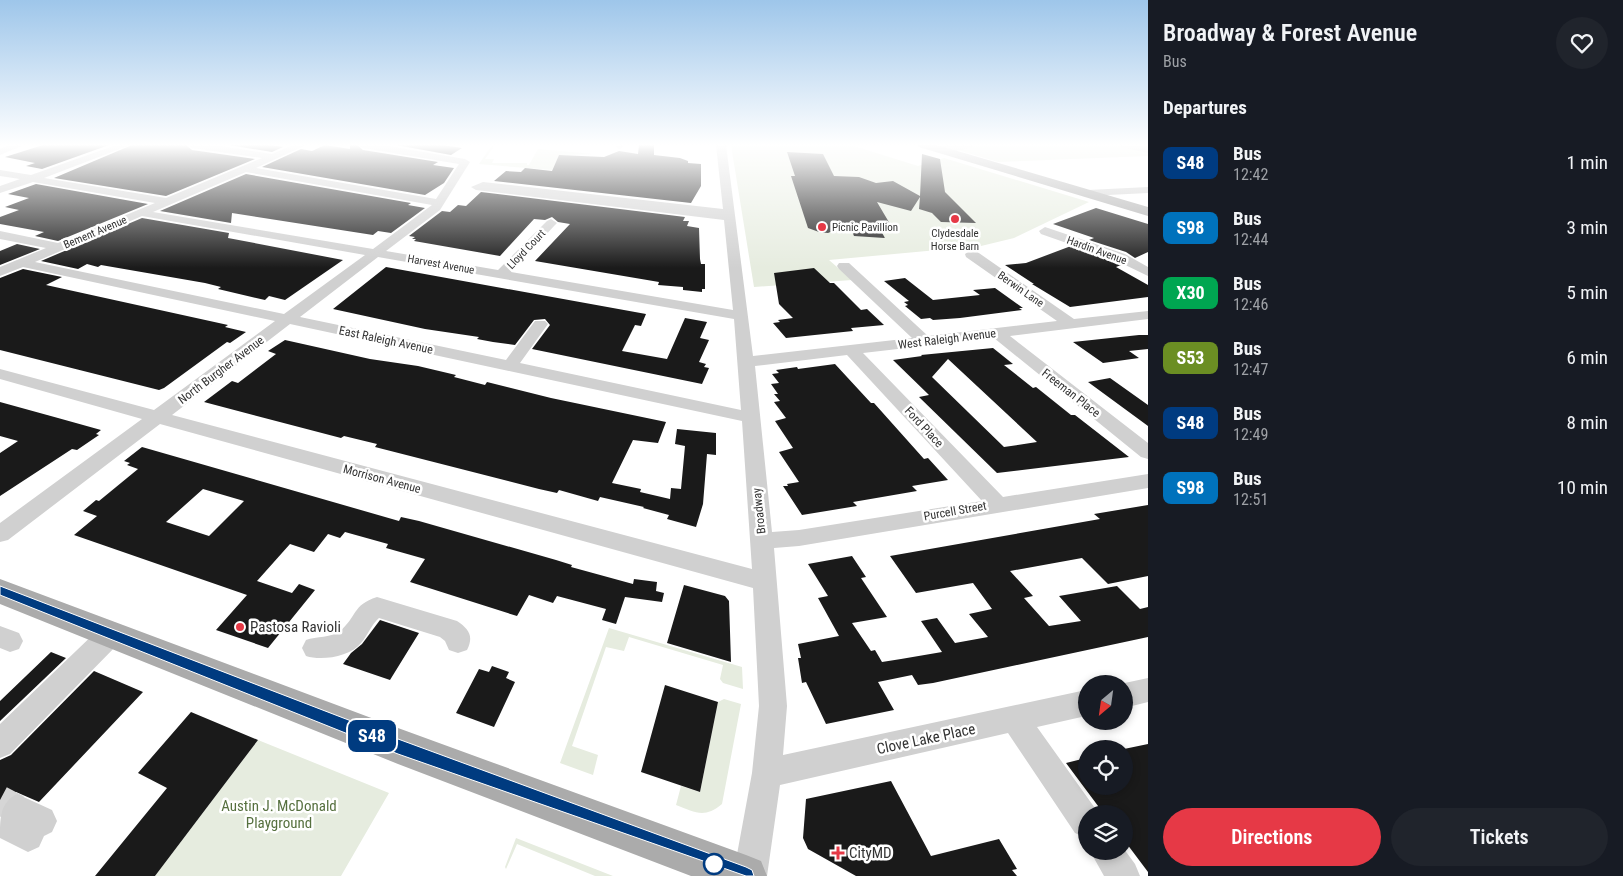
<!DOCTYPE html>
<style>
:root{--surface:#171b24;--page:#20242c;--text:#f1f3f6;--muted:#9ea1a6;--accent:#e63946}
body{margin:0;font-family:"Roboto Condensed",sans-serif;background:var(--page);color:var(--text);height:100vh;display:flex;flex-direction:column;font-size:19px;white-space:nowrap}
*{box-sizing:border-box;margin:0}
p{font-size:16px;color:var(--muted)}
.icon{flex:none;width:28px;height:28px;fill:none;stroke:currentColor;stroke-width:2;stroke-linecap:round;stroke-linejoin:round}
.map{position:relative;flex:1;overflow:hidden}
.drawer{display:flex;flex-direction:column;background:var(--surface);width:475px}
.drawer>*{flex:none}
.badge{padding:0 10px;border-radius:8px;font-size:18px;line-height:32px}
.needle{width:32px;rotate:209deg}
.tools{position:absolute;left:1078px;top:675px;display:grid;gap:10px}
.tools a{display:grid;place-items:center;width:55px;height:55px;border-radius:50%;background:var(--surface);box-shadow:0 2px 8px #0003;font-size:25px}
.map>.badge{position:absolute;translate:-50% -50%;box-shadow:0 0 0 2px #fff}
h2{padding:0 15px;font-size:19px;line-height:45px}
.round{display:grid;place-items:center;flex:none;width:52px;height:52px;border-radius:26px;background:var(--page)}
.overview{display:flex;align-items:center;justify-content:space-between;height:85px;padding:0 15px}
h1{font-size:24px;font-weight:600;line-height:38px}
.action{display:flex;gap:10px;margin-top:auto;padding:10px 15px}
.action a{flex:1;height:58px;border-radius:30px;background:var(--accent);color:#fff;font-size:20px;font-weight:600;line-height:58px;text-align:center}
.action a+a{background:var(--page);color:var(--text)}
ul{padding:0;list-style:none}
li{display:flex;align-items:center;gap:15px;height:65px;padding:0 15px}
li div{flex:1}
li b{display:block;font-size:19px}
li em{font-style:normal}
li .badge{min-width:55px;font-weight:700;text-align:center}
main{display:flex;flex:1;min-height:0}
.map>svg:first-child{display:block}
</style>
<main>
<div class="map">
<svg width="1148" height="876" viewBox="0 0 1148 876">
<rect width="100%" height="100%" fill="#fff"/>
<path fill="#e6ecdf" d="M492,145H495L485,159H494L492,163H527V165H529L538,149L593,154L559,155L552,170L479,164Z
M731,145L854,146L918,166L944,158L1089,202L1014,238L981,246L829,260L852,280L754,287Z
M941,145H1148V156L998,162Z
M609,628L742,667L743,689L723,683L720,679L723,665L629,637L624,651L606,647L572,746L598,755L593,775L560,763Z
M724,699L741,704L722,804C704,819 695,812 676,805L681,786L700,792L718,702Z
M258,740L389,793L341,876H155Z
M516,838L613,876H595L517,844L506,869L505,867Z"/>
<path fill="#1a1a1a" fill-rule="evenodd" d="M43,145H109L42,169L26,166L35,163L5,157Z
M132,145H186L192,150L255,159L166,196L54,178Z
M229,145H270L283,147L272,152Z
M325,145L350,149V145H357L363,150L438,162L433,165L454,168L444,183L425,195L262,167L301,149L312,151Z
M396,145H441L462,148L451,155Z
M639,145H654V155L680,158L688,161V163L701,164V186L691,203L494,181L506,171L521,172L525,168L552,171L559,155L604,157L619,151L638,154Z
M787,152L823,154L834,176L859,177L876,183L893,181L920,196L922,154L940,159L945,192L976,223L941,222L932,213L919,209L920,197L911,211L877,202L890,224H877L885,238L854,236L849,224L828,233L819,232L808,228L791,176H795Z
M246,174L411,203L408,205L425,208L391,233L378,231L373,235L232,213L231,223L160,211Z
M36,184L148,204L58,241L35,236L44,232L0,224V217L19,210L5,207L29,198L8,194Z
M481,192L685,217L683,221H689L687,226L699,228L700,259L701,264H705V289H702V292L683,290V287L658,285L659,282L535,261L570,224L558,222L552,217L545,220L534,219L500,256L414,241L416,239H412L415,237L409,236L442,211L450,212L458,205L466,206Z
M1096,208L1148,224V252L1135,258L1126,252L1089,240L1094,238L1053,224Z
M142,218L229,233L228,238L343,260L285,300L269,296L265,300L218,289L221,287L205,283L101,265L98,267L87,264L78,269L41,261Z
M17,244L40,249L0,265V251Z
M1071,246L1121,265L1116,267L1148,285V297L1070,307L1032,284H1034L1005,265L1026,263Z
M386,267L646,314L641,326L635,325L622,351L667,359L685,318L707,322L700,338L709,340L699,362L706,364L704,367L709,368L702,384L532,349L550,325L545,319L534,320L515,345L493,342L477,339L479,337L425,329L333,309Z
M814,268L830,283H834L861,310L867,309L884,325L851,328L853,331L786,338L773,323L780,322L778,320L793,318L779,304L774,273Z
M23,269L62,277L46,285L228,325L225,327L246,332L230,343L227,342L164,388L159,390L0,350V278Z
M905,278L933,300L980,295L973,290L995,288L1023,308H1019L1022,310L960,318L933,320L930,318L921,319L905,306L908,305L904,302L909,301L884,281Z
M1139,335H1148V349L1129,351L1139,358L1103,363L1073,342Z
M285,340L370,359L418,366L456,375L454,377L485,385L487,382L551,398L666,422L658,443L633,440L612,483L641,489L640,492L670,499L671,488L681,489L685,446L675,444L677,429L716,433V455L707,454L703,504L696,527L667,519L669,515L643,508L644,507L600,497L598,501L559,490L557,493L539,489L375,447L377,444L344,436L341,438L204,402L232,381L238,383L276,354L268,351Z
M993,348L1013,364L1004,365L1033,388L1036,387L1071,415H1075L1129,457L997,473L919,397L929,395L893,360L922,356L921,355ZM948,359L1037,442L1004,447L932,377Z
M835,364L871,403H874L924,459L928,458L948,480L912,486L917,491L853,502L857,506L802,515L783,486H788L787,484L799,482L779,452L793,448L775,421L786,418L774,402L780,401L774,394H778L771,384L779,383L772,374L779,373L776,370L797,367L798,369Z
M1110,378L1148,405V426L1088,382Z
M0,402L58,418L101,430L96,434L99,435L77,450L72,449L0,496V453L18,441L0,436Z
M142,447L399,521L401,517L419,521L556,560L572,565L571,567L633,584L634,579L657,582L656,591L664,593L662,602L625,597L616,624L602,620L606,609L557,596L553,603L529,595L517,616L410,582L425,559L386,548L388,544L345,532L340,538L328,534L314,552L290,544L257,581L292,593L299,584L315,590L268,648L216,630L247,595L74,535L97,516L83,511L96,500L99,501L138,469L127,465L130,463L124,461ZM203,489L244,501L209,536L166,522Z
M1148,505V576L1108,584L1082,558L1010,571L1033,596L1024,598L1049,626L1081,621L1059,596L1117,586L1140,609L1148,607V637L933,683L918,685L912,675L878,682L894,710L826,724L806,682L802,683L798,658H801L798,644L839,636L818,598L828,596L808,564L852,556L866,577L861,578L887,617L852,623L871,651L875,650L882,662L901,659L942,652L921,621L937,618L955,643L988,637L969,614L992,609L973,583L916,593L890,556L1100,519L1094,514Z
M684,585L725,596L729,601L731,662L667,643Z
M380,620L419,633L390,680L343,664L351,653L362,644Z
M51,652L66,658L0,721V701Z
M492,666L509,672L506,678L515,682L494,727L456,713L479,669L489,672Z
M94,671L143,692L39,802L16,792L6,801L0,812V760L11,755Z
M665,685L718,702L700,792L641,772Z
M191,712L258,740L155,876H95L167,788L138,773Z
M1148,744V872L1124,840V814H1104L1066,763L1086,758V786H1124V749Z
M891,781L931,856L999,839L1017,869L1012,870L1017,876H856L808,849L803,838L806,799Z"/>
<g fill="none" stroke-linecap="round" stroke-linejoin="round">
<path stroke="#d6d6d6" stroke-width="29" stroke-dasharray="29 14" stroke-linecap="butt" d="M0,800L17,809"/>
<path fill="#d0d0d0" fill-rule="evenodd" d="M10,145H24L0,155V149Z
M116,145H130L44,178L166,198L262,158L192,148L188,145H214L272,154L293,145H306L256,168L436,199L459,164L363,148L359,145H382L465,159L470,162L440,210L386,251L498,270L547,221L551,219L557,223L555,225L511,272L733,310L724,220L476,190L471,187L483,182L723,209L716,145H726L753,356L912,338L839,269L837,266L839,263H849L928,336L1057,321L966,257L965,254L971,250L976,251L1074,319L1148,311V319L1010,336L1148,443V459L1141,457L994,338L863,353L1003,497L1148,474V488L799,546L774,548L787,706L783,755L1086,690V716L1037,727L1097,811L1098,814H1086V838L1075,833L1008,733L780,785L767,876H733L752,773L759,706L753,588L160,424L8,540L0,542V523L142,419L0,379V369L154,410L275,321L23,267L0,276V267L46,248L0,239V231L58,243L155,203L33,182L0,193V186L20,179L0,176V170L31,175ZM246,172L432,205L373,249L153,212ZM142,216L365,255L284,314L35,262ZM378,257L734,319L741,410L520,363L548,324L545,321H535L506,360L300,317ZM290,324L742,421L752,569L172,415ZM847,355L982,501L799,530L772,532L755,366Z
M614,145H624V146L619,149Z
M948,145H975C968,151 938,154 931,149L936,146Z
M1119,145L1148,147V153L1120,147Z
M1148,187V193L1088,196L1083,193L1088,190Z
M1045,227L1125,254L1148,267V276L1115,260L1041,234L1039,231Z
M377,597L457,621C469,629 474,636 467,650L458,653L449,650L445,641L440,637L379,618C371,625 368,635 361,643C350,657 321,661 306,656L302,648L306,640C316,636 332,638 340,631C357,617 352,605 377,597Z
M111,623L120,626L124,634L120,642L10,754L0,758V724L102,626Z
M0,626L19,633L23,641L19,649L10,652L0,648Z
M1148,678V702L1124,708V684H1120Z
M17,794L52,810L57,821L52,832L44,836L39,847L28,852L0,838C0,817 0,803 17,794Z
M1124,849L1135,864L1140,876H1104L1090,851H1124Z"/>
<path fill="#ababab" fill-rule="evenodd" d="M917,145H937L1148,207V216L919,147Z
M0,579L398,728L746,855L761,861L767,876H691L398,764L0,604Z"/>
</g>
<linearGradient id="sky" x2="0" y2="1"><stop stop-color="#9ec6ea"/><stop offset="0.54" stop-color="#fff"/><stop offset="1" stop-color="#fff" stop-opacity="0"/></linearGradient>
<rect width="1148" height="268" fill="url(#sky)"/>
<path fill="#003b80" stroke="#fff" d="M0,586L398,739L746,867L752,870L754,876H746L398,754L0,595Z"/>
<g fill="#e63946" stroke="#fff" stroke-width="2">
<circle cx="955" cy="219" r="5"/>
<circle cx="822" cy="227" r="5"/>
<circle cx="240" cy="627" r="5"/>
<path d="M835.5 845.5h5v5h5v5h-5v5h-5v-5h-5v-5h5z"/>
</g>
<circle fill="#fff" stroke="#003b80" stroke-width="2.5" cx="714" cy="864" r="10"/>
<g text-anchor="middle" stroke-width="5" stroke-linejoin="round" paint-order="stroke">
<g font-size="11" fill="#333" stroke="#fff" text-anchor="start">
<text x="832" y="231">Picnic Pavillion</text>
<text x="955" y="237" text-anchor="middle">Clydesdale<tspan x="955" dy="13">Horse Barn</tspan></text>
</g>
<g font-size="11" fill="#333" stroke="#fff">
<text transform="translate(95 232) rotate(-23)" y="4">Bement Avenue</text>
<text transform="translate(526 249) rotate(-46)" y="4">Lloyd Court</text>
<text transform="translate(1097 250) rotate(20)" y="4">Hardin Avenue</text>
<text transform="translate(441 264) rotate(10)" y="4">Harvest Avenue</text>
<text transform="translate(1021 289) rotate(35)" y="4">Berwin Lane</text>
</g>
<g font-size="12" fill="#333" stroke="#fff">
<text transform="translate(947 339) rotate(-7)" y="4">West Raleigh Avenue</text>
<text transform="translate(386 340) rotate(12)" y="4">East Raleigh Avenue</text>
<text transform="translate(221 370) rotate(-37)" y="4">North Burgher Avenue</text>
<text transform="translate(1071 393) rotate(38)" y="4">Freeman Place</text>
<text transform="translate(924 427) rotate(47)" y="4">Ford Place</text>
<text transform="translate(382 479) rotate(15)" y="4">Morrison Avenue</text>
<text transform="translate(759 511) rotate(-96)" y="4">Broadway</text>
<text transform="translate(955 511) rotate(-10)" y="4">Purcell Street</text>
</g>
<g font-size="15" fill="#333" stroke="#fff" text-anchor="start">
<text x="250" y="632">Pastosa Ravioli</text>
<text x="849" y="858">CityMD</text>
</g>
<g font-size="15" fill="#333" stroke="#fff">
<text transform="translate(926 739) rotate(-12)" y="5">Clove Lake Place</text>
</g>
<g font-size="15" fill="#56703f" stroke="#fff">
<text x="279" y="811">Austin J. McDonald<tspan x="279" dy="17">Playground</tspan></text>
</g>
</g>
</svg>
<div class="tools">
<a><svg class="needle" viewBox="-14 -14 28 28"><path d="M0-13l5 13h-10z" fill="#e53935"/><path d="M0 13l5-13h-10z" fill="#9ea1a6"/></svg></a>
<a><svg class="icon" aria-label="locate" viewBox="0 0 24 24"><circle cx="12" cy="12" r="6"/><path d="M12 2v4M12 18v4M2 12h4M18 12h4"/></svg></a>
<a><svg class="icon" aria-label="layers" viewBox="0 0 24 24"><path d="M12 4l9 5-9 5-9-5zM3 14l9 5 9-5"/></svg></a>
</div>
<b class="badge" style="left:372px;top:736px;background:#003b80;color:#fff">S48</b>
</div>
<section class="drawer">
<div class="overview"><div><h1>Broadway &amp; Forest Avenue</h1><p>Bus</p></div><a class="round"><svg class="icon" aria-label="heart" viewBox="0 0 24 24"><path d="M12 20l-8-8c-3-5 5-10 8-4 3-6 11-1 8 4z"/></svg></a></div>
<h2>Departures</h2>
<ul>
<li><span class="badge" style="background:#003b80;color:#fff">S48</span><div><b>Bus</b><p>12:42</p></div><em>1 min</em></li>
<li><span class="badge" style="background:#0072bc;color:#fff">S98</span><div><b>Bus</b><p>12:44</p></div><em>3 min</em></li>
<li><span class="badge" style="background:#00a651;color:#fff">X30</span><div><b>Bus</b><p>12:46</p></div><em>5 min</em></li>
<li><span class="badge" style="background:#6b8e23;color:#fff">S53</span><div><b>Bus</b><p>12:47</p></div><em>6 min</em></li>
<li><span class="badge" style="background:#003b80;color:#fff">S48</span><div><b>Bus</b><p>12:49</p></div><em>8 min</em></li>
<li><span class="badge" style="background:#0072bc;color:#fff">S98</span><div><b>Bus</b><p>12:51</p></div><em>10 min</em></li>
</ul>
<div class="action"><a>Directions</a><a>Tickets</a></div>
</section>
</main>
